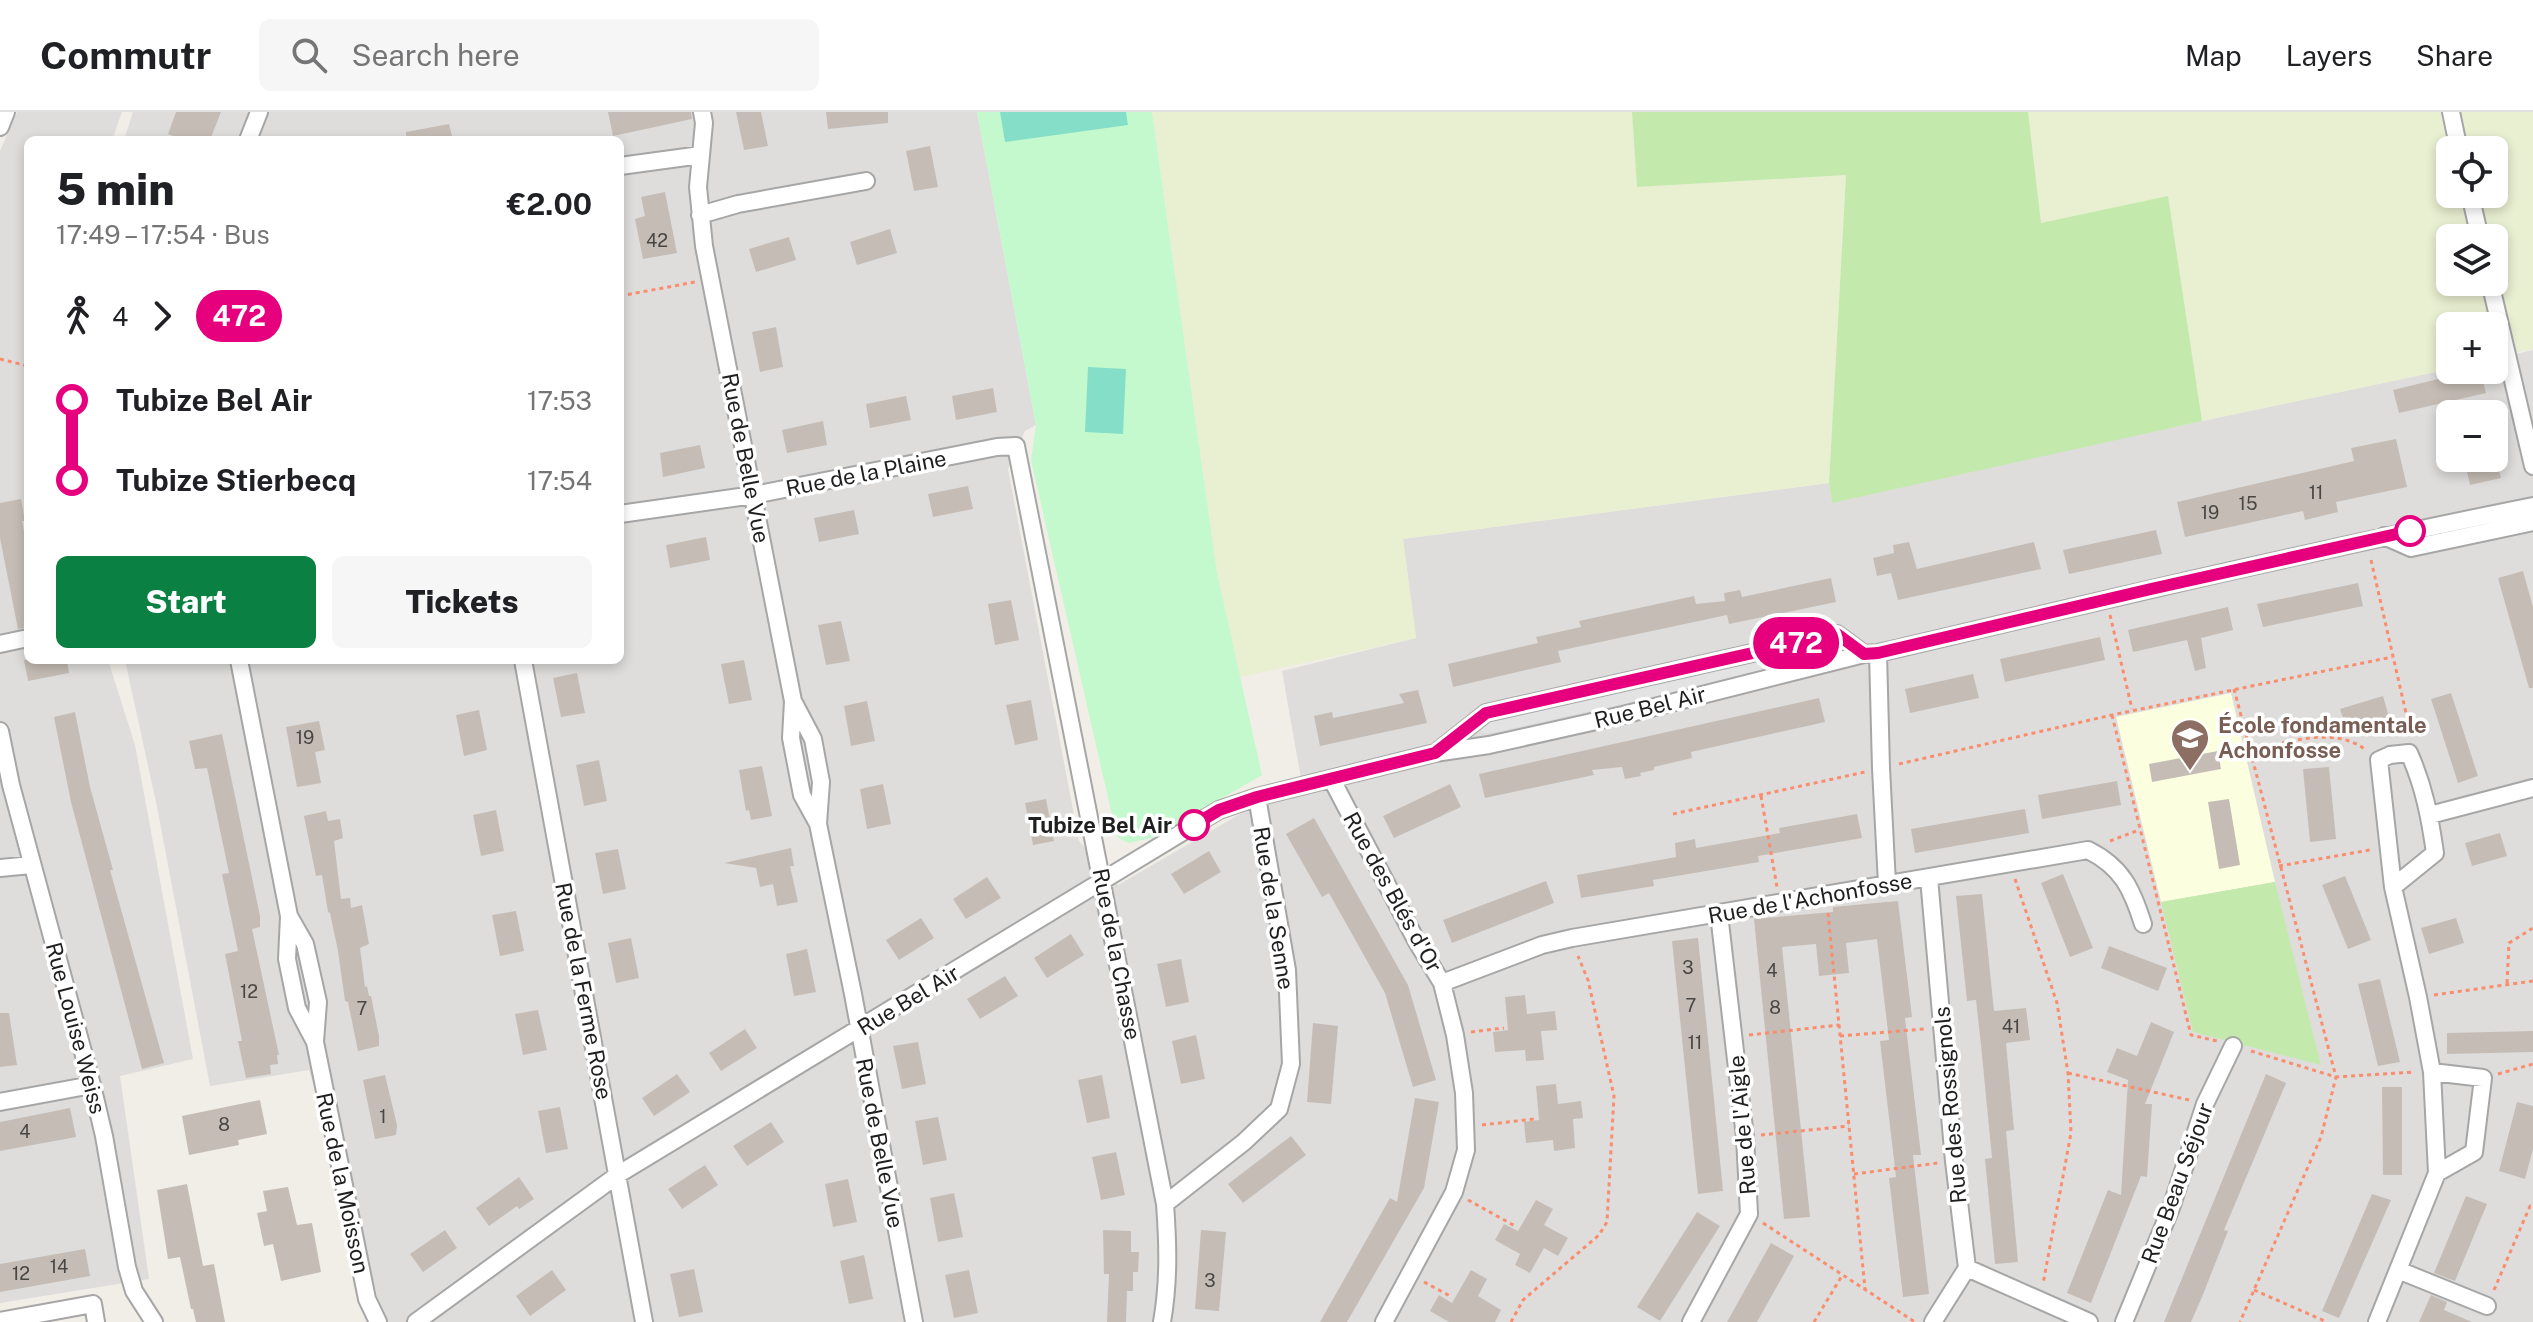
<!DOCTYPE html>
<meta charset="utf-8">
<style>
:root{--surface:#fff;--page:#f6f6f6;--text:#202124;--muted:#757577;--line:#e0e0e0;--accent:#0b8043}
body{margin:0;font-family:"Public Sans",sans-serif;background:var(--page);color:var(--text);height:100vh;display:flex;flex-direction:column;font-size:30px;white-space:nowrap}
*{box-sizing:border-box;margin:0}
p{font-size:26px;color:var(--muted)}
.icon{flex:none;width:44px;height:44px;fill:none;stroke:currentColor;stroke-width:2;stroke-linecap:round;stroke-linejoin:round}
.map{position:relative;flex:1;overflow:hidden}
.drawer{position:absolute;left:24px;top:24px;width:600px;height:528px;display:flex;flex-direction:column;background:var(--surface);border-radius:12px;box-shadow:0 4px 12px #0003}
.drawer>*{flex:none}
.badge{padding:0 16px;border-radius:26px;font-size:28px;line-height:52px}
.buttons{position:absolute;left:2436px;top:24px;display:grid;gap:16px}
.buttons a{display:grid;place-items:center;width:72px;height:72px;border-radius:12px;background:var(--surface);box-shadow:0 4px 12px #0003;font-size:40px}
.map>.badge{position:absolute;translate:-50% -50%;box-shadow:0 0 0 4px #fff}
.legs{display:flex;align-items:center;gap:12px;height:88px;padding:0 32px;font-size:26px}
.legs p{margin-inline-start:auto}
.overview{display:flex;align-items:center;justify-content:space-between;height:136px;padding:0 32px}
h1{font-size:44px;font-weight:800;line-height:60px}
.button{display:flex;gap:16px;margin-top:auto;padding:16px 32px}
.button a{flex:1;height:92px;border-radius:12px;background:var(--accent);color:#fff;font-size:32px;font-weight:800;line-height:92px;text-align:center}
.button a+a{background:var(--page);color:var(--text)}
ul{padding:0 32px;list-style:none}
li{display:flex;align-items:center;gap:28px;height:80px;font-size:30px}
li i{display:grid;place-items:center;width:12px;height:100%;margin:0 10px;background:currentColor}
li i::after{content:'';width:20px;height:20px;margin:-10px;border:6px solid;border-radius:50%;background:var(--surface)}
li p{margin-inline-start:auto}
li:first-child i{background:linear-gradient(#0000 50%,currentColor 0)}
li:last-child i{background:linear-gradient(currentColor 50%,#0000 0)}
header{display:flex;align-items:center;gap:48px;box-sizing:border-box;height:112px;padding:0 40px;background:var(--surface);border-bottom:2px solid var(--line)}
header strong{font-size:38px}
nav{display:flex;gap:44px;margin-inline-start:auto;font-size:28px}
.search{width:560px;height:72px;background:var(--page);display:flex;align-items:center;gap:20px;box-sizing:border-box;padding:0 28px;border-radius:12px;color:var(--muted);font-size:30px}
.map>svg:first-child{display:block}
</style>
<header>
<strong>Commutr</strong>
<div class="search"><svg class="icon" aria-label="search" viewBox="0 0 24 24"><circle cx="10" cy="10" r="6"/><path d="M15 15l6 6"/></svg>Search here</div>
<nav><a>Map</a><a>Layers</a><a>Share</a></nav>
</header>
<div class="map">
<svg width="2533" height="1210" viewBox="0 0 2533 1210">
<rect width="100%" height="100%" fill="#f0eee6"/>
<path fill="#dedddc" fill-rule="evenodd" d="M17,0H122L112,28H28V548H108L135,633L193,947L120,964L149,1167L0,1191V39Z
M133,0H977L1036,313L1025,319L1008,357L1079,729L1118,773L1259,691L1303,678L1282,559L1416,526L1403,427L1829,371L1832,390L2073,336L2450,257L2494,258V247L2533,238V1210H385L309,958L210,974L157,695L125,548H620V28H124ZM2450,302H2494V346H2450Z"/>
<path fill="#fbffe0" d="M2231,581L2275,770L2161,790L2116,605Z"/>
<path fill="#e9efd1" d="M1152,0H1632L1637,75L1846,63L1829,371L1403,427L1416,526L1240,565L1217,461Z
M2028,0H2440L2450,41V82H2460L2470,126H2450V170H2481L2491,214H2450V257L2202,309L2168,85L2041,112Z
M2459,0H2533V237L2514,241L2494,152V126H2488L2478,82H2494V38H2468Z"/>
<path fill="#c3eaac" d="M1632,0H2028L2041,111L2168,84L2202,309L1832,391L1829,371L1846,63L1637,75Z
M2275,770L2321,953L2193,920L2161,790Z"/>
<path fill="#c4f9ce" d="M977,0H1152L1217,461L1262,663L1155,725L1128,731L1117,725L1031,348L1036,313Z"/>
<path fill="#85dec7" d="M1000,0H1126L1128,13L1005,30Z
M1088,255L1126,257L1123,322L1085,320Z"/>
<path fill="#e3e3e3" d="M1825,532L1831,536L1832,542L1829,547L1490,621H1483L1480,617L1481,611L1488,607Z"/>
<path fill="#c5bdb5" d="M176,0H221L210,28H184L168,22Z
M608,0H691L692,7L613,24Z
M736,0H761L768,34L744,38Z
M826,0H888V11L828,17Z
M449,12L453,28H406V20Z
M930,34L938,75L914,79L906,39Z
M665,80L677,141L643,147L635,107L645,104L641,85Z
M890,117L897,141L857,153L850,130Z
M789,125L796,148L756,160L749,137Z
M776,215L783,255L760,260L752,220Z
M2475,258H2480L2486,281L2399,301L2393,278Z
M993,276L997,300L956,308L952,284Z
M906,284L911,308L870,316L866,292Z
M823,309L827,333L787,341L782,318Z
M2396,327L2407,375L2336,390L2338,400L2305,408L2303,399L2185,425L2177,390L2354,349L2351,336Z
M700,333L705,356L663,365L660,341Z
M2464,346H2496L2501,366L2470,373Z
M968,374L973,397L933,405L928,382Z
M21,387L25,409H22L28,441V515L18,517L0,426V391Z
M854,398L859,422L819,430L814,406Z
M2156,418L2162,442L2069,462L2063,438Z
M706,425L710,448L670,456L666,433Z
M1909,430L1917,457L2034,430L2041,457L1898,488L1891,461L1877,464L1873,446L1894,441L1893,433Z
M2523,459L2533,495V576H2529L2498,466Z
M1831,466L1836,490L1729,512L1727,503L1558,539L1561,550L1453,575L1448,552L1538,531L1536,525L1581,515L1579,509L1694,484L1696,492L1725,489L1724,481L1740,478L1742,485Z
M2358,471L2363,494L2263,515L2257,492Z
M1011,488L1019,528L995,533L988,492Z
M2228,495L2233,518L2201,526L2206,556L2195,559L2187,528L2133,540L2128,518Z
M841,509L850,549L826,553L818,513Z
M2100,525L2105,548L2005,570L2000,547Z
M24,548H67L69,561L28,569Z
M744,548L752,588L729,592L721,552Z
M577,561L585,601L561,605L553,566Z
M1973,562L1979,586L1910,601L1905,577Z
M1418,578L1427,611L1320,634L1314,604L1332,600L1333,606L1404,591L1399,582Z
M2451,581L2478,664L2458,671L2431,587Z
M2383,584L2389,605L2347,618L2340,597Z
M1819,586L1825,610L1691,640L1692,646L1654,655V658L1640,661L1641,664L1625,667L1622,655L1592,658L1594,663L1485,686L1479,662Z
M1031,588L1038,628L1015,633L1006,593Z
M867,589L875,629L851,634L844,594Z
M479,598L487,638L464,644L456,603Z
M75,600L90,675L113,758H110L164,951L142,957L71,690L54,605Z
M319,609L325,638L315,640L321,671L297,675L286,615Z
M222,622L260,804V815L252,817L279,943H277L278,952L270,953L271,962L246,966L238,929H242L225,842L238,839L222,762L229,761L207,656L195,657L189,629Z
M2218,639L2221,657L2152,670L2149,652Z
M599,648L607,689L584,694L576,653Z
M762,654L772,704L751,708L749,698L746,699L739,658Z
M2329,655L2336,727L2310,730L2303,657Z
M2117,669L2121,693L2042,707L2038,683Z
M883,672L891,712L867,717L860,677Z
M1450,672L1461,695L1394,726L1383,704Z
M1046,687L1054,729L1033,733L1025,691Z
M2229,687L2240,753L2219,757L2208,690Z
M2025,697L2029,721L1915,741L1911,717Z
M496,698L504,739L481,744L473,703Z
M326,699L328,709L340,707L343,726L334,729L341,787L350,786L351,796L362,793L369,832L360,836L365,875L367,874L369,884H371L379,924V934L358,939L348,890L345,889L338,839L330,801L328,800L322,763L316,764L304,704Z
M1857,702L1862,726L1758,744L1759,750L1653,768L1654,774L1581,786L1577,763L1676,745L1675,731L1695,727L1696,736L1780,721L1779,716Z
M1314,706L1408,873L1436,968L1413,975L1385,881L1329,781L1322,785L1286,722Z
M2500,721L2507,744L2472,754L2465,731Z
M791,736L794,754H790L798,790L777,794L773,772L760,775L756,756L724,751Z
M618,737L626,777L603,782L595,741Z
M1209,739L1221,760L1184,782L1171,762Z
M2063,762L2093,836L2070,845L2041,771Z
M2345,764L2371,828L2348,837L2322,773Z
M987,765L1001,786L966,807L953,787Z
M1546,769L1554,791L1452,831L1443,808Z
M1982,782L1994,899L2026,896L2030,928L2006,931L2014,1018L2006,1019L2018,1150L1995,1152L1985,1047L1992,1046L1981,933L1976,888L1967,889L1956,784Z
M1898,789L1912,905L1905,906L1921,1043H1913L1929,1182L1903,1185L1889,1066L1896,1065L1880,929L1889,928L1877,827L1846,831L1849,861L1819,864L1816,832L1782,835L1810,1105L1784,1107L1754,807L1833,800V795Z
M516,799L524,839L500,844L492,803Z
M921,806L934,826L899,848L886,828Z
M2456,806L2464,831L2429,842L2421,816Z
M1071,822L1084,843L1047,866L1034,846Z
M631,826L639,866L616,871L608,831Z
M1698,826L1723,1079L1698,1082L1672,829Z
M2109,834L2167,856L2158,879L2101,856Z
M807,837L816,880L794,884L786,842Z
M1181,847L1189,890L1166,895L1157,852Z
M1005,864L1018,884L980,907L967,887Z
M2380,867L2400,950L2378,954L2358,872Z
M1525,883L1527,902L1555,899L1557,918L1541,919L1544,948L1526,949L1525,938L1495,940L1493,920L1508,918L1505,885Z
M538,898L547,938L523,943L515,902Z
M0,901H9L17,953L0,955Z
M2151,910L2174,920L2145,992H2152L2147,1065L2141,1064L2091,1191L2067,1181L2108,1078L2121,1083L2128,968L2107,960L2117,936L2137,944Z
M1313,911L1338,914L1331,992L1307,990Z
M745,917L757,936L721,959L709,941Z
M2533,919V940L2447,942V921Z
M1196,923L1205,967L1181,972L1172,929Z
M918,930L926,972L902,977L893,934Z
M677,962L690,980L654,1004L642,986Z
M2266,962L2286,971L2224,1118L2228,1119L2202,1185L2191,1210H2164Z
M385,963L397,1013L396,1023L375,1027L363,968Z
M1102,963L1110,1006L1087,1011L1078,968Z
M1556,972L1558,992L1581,989L1583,1006L1573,1007L1575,1036L1554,1039L1553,1028L1526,1031L1524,1010L1539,1008L1536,974Z
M2382,975H2402V1063H2383Z
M1415,986L1439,990L1424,1076L1347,1210H1320L1390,1086L1397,1090Z
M260,988L267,1022L238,1028L239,1033L189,1043L182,1004Z
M2517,990L2533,994V1037L2525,1067L2499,1059Z
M560,995L568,1037L546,1041L538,999Z
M70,996L76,1025L0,1039V1010Z
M938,1005L947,1048L923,1053L915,1009Z
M771,1010L784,1030L747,1054L733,1034Z
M1291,1024L1306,1043L1243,1091L1228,1072Z
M1116,1040L1125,1083L1101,1088L1092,1045Z
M705,1053L718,1073L682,1097L668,1077Z
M519,1065L534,1087L519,1097L517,1094L489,1114L476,1096Z
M848,1067L857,1110L833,1115L825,1072Z
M187,1072L203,1154L214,1152L225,1210H196L193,1197H191L180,1145L168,1147L157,1078Z
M288,1075L297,1113L312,1111L321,1160L281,1169L273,1132L264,1134L257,1101L267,1099L263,1079Z
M954,1081L963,1125L938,1130L930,1086Z
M2372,1082L2391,1088L2339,1206L2322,1199Z
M2466,1084L2487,1092L2455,1169L2434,1161Z
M1536,1088L1553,1097L1544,1113L1568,1126L1558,1144L1544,1136L1530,1161L1515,1153L1520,1142L1495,1128L1504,1112L1518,1119Z
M1697,1100L1720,1114L1660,1209L1637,1195Z
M445,1118L457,1136L423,1160L410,1142Z
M1103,1118L1131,1119V1140H1139L1138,1160H1133V1179H1127L1126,1210H1107L1109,1162H1104Z
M1201,1118L1226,1120L1219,1199L1195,1197Z
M1771,1131L1794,1144L1757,1210H1727Z
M85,1137L90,1164L0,1180V1152Z
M864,1143L873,1187L849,1192L840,1149Z
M694,1157L703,1200L679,1205L670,1162Z
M552,1158L566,1178L530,1204L516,1184Z
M969,1158L978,1201L954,1206L945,1163Z
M1471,1158L1487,1167L1478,1184L1501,1198L1495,1210H1449L1430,1199L1439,1183L1452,1191Z
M2431,1183L2447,1190L2444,1198L2472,1210H2419Z"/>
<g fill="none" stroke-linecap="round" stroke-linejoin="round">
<g stroke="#a6a6a6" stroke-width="20">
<path id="minor" d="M702,0L704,11L698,75L704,134L793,589
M2451,0L2459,38
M0,15L6,0
M248,28L259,0
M620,54L701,43
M2470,82L2480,126
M700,103L738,92L866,69
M2490,170L2533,354
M620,402L754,383L997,335L1016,334L1165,1092C1168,1132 1169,1170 1162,1210
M2384,424L2411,436L2533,410
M0,532L28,526
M1878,541L1881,656L1887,772
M239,548L289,804
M523,548L644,1210
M0,619L11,673L92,973L104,1024L127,1155L134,1179L154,1210
M1438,639L1486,601L1837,522L1864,542
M1332,668L1417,830L1442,871L1455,923L1464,981L1466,1038L1454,1080L1384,1210
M2430,703L2533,676
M818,712L802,683L791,626L793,589L813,627L821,670L818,712L853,882L914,1210
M0,756L31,753
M1929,766L1954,1049L1967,1156L1933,1210
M1442,871L1542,833L1572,826L2088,738C2122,755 2132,777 2143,812
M315,930L318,890L305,832L289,804L287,847L297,896L315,930L367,1187L378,1210
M2432,960L2483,966L2474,1040L2437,1061
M0,990L92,973
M1165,1092L1244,1030L1279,997L1291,952L1287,858L1257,685
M1967,1156L2089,1210
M2398,1158L2487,1194
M0,1209L93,1192L96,1210
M416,1210L619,1062L1219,698L1257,685L1435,641L1489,633L1623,603L1864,542L1878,541C2096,490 2314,438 2533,394
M1691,1210L1749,1102L1745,1025L1719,802
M2124,1210L2171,1096L2205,992L2233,934
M2377,1210L2437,1061L2432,960L2418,885L2393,775L2379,648L2390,643L2409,641C2424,674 2430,706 2435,741L2393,775"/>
</g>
<path stroke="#f98d6e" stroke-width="3" stroke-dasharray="4 4" stroke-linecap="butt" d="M620,184L695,170
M0,247L28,254
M2371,448L2411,623
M2110,503L2132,597
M2234,577L2336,965L2321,1025L2240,1210
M2112,603L2191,923L2217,929
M2251,638C2288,631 2333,613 2366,638
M1899,652L2112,603L2392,545
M1761,684L1777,775
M1673,702L1865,660
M2110,729L2139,718
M2279,754L2370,738
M2015,767L2057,891L2068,961L2071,1021L2043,1172
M1828,801L1865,1177
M2507,871L2509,831L2533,816
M2434,883L2533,869
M1471,920L1504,916
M1749,923L1839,913
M1840,924L1924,917
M2251,939L2336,965L2415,960
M2068,961L2189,988
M2498,962L2533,952
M1482,1013L1534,1007
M1761,1023L1849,1014
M1854,1062L1938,1051
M1468,1088L1515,1114
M1763,1111L1915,1210
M1424,1170L1452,1185
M2254,1178L2327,1210
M2494,1178L2530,1094L2533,1095
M1511,1210L1523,1188L1599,1123L1607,1110L1614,984L1588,868L1578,844
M1814,1210L1843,1162"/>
<use href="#minor" stroke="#fff" stroke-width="16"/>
</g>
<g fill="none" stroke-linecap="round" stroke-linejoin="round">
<g stroke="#fff" stroke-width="18">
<path id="line-1" d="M1194,713L1219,698L1257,685L1435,641L1486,601L1837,522L1864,542L1878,541L2151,477L2410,419"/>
</g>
<use href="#line-1" stroke="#e6007e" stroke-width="12"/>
</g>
<defs>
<g id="school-pin" transform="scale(2)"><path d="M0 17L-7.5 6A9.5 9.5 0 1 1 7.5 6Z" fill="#8d6e63" stroke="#fff"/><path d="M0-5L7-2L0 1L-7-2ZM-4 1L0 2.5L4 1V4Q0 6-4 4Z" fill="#fff"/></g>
</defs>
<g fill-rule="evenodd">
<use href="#school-pin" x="2190" y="626"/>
</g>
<g fill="#fff" stroke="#e6007e" stroke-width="4">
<circle cx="2410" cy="419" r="14"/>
<circle cx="1194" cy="713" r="14"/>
</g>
<g text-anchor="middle" stroke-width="7" stroke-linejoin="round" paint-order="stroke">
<g font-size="18" fill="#484644">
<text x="657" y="135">42</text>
<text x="2316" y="387">11</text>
<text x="2248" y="398">15</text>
<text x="2210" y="407">19</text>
<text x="305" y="632">19</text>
<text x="1688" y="862">3</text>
<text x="1772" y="865">4</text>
<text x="249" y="886">12</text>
<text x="1691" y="900">7</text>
<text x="1775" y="902">8</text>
<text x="362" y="903">7</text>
<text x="2011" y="921">41</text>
<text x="1695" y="937">11</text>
<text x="383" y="1011">1</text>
<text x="224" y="1019">8</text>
<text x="25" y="1026">4</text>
<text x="59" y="1161">14</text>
<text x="21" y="1168">12</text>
<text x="1210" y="1175">3</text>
</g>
<g font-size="22" fill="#1f1f1f" stroke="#fff">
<text transform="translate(746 346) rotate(79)" y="8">Rue de Belle Vue</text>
<text transform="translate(866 361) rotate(-11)" y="8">Rue de la Plaine</text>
<text transform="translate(1650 595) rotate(-14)" y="8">Rue Bel Air</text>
<text transform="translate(1393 780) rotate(61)" y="8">Rue des Blés d'Or</text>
<text transform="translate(1810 786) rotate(-10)" y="8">Rue de l'Achonfosse</text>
<text transform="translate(1274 796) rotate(81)" y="8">Rue de la Senne</text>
<text transform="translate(1117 842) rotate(79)" y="8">Rue de la Chasse</text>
<text transform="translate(584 879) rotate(79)" y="8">Rue de la Ferme Rose</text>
<text transform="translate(908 888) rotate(-31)" y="8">Rue Bel Air</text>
<text transform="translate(76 916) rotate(75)" y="8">Rue Louise Weiss</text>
<text transform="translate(1950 993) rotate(-95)" y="8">Rue des Rossignols</text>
<text transform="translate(1742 1013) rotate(-95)" y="8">Rue de l'Aigle</text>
<text transform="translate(880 1031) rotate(79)" y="8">Rue de Belle Vue</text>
<text transform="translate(343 1071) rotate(78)" y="8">Rue de la Moisson</text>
<text transform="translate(2177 1071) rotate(-70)" y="8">Rue Beau Séjour</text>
</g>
<g font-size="22" font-weight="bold" fill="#785e54" stroke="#fff" text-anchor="start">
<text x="2218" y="621">École fondamentale<tspan x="2218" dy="25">Achonfosse</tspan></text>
</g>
<g font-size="22" font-weight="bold" fill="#1f1f1f" stroke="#fff" text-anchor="end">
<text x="1172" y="721">Tubize Bel Air</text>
</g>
</g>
</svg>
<div class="buttons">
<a><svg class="icon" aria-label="locate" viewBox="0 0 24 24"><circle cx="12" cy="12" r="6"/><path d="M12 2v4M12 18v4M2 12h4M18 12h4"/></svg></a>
<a><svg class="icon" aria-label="layers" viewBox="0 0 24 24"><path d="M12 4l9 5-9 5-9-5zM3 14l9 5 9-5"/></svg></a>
<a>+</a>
<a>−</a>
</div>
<b class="badge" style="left:1796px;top:531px;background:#e6007e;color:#fff">472</b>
<section class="drawer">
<div class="overview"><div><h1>5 min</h1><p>17:49 – 17:54 · Bus</p></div><b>€2.00</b></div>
<div class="legs"><svg class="icon" aria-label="walk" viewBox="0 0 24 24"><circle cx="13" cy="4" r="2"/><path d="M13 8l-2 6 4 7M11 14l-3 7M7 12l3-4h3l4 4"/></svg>4<svg class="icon" aria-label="forward" viewBox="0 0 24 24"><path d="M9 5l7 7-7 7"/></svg><b class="badge" style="background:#e6007e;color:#fff">472</b></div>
<ul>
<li><i style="color:#e6007e"></i><b>Tubize Bel Air</b><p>17:53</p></li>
<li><i style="color:#e6007e"></i><b>Tubize Stierbecq</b><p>17:54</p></li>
</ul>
<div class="button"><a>Start</a><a>Tickets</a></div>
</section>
</div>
